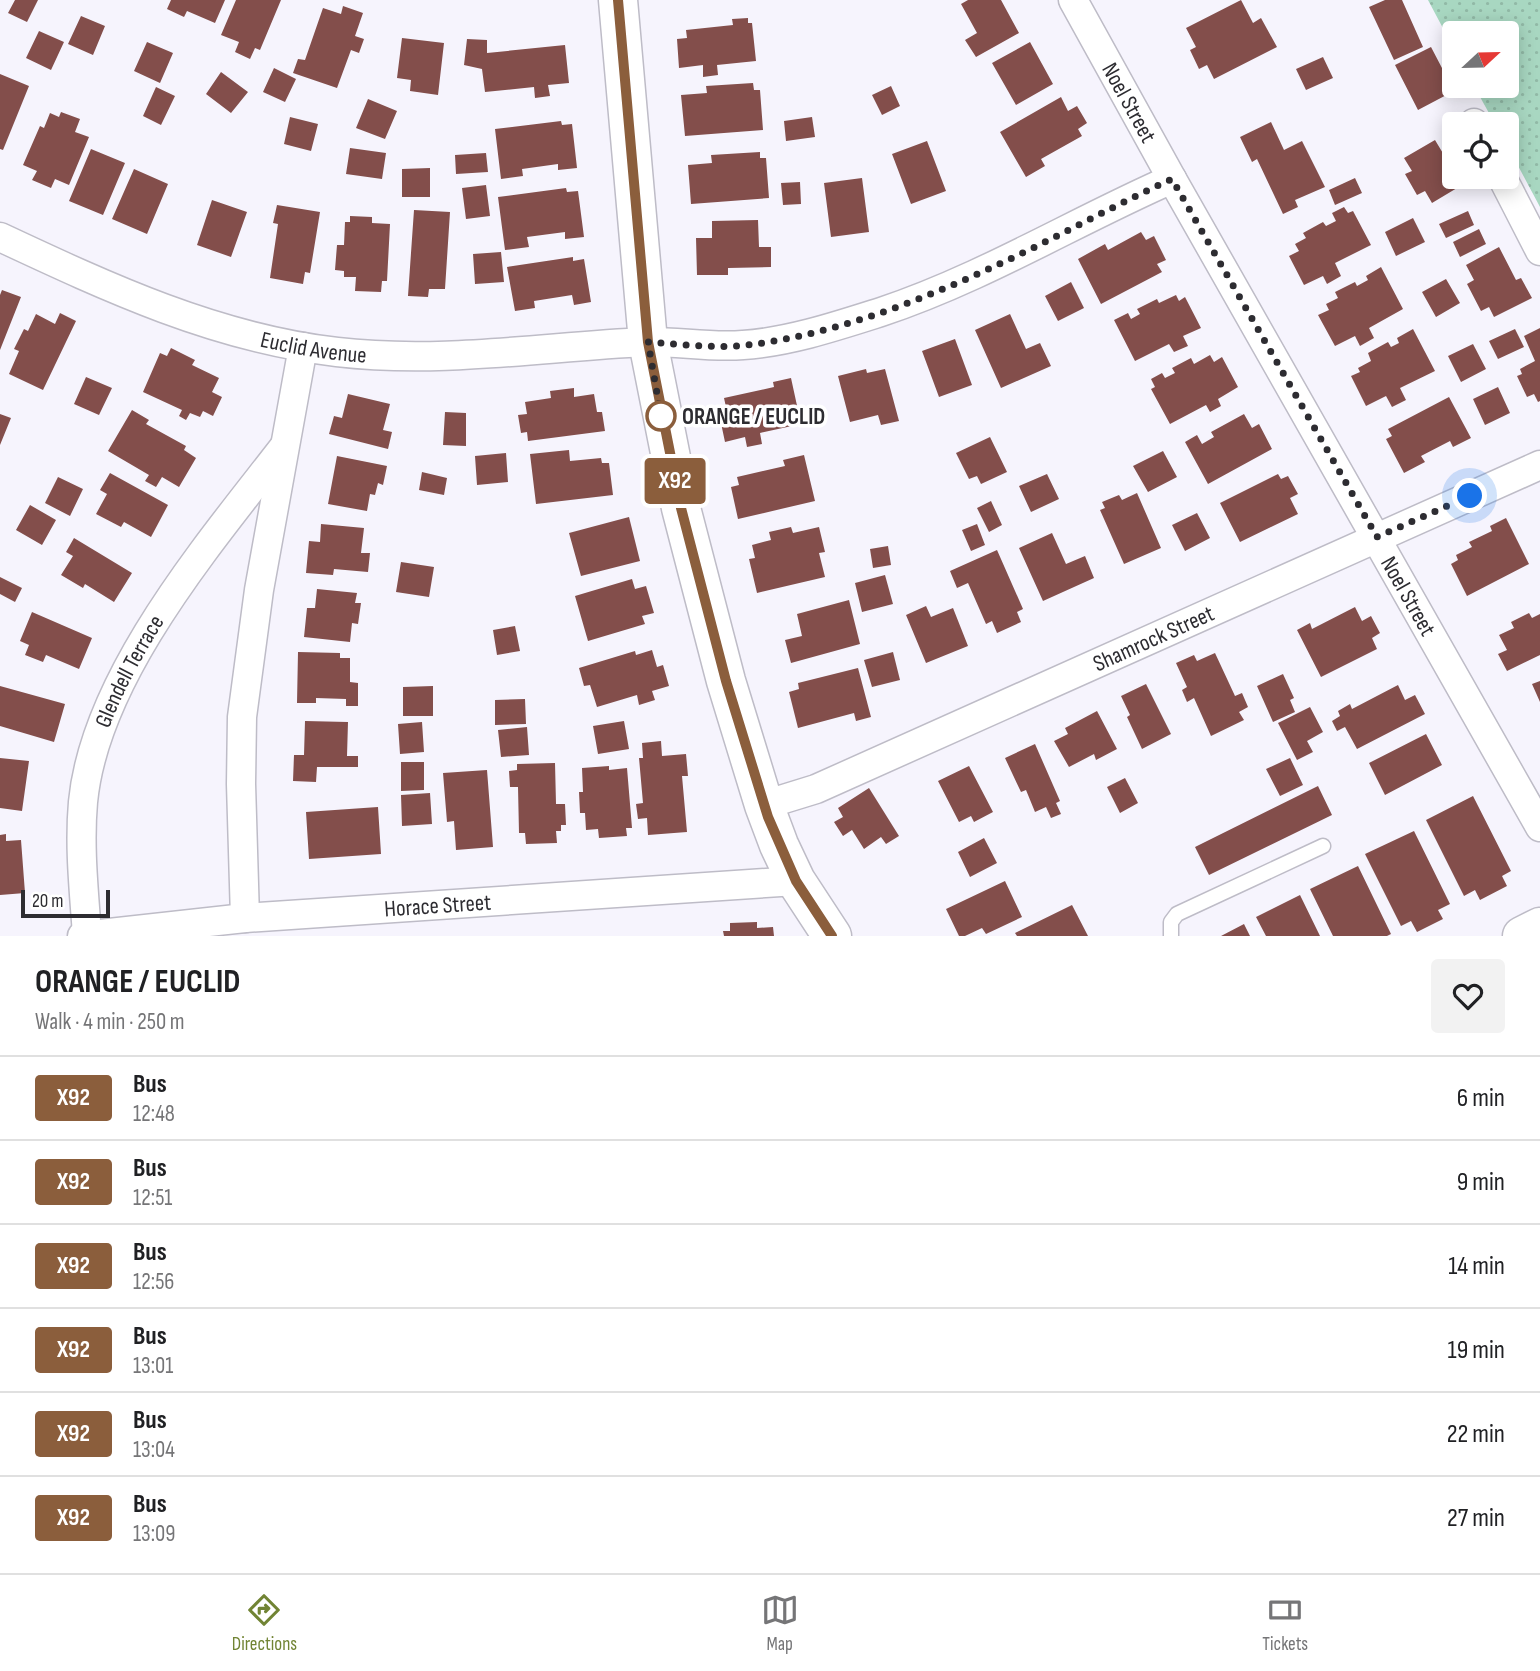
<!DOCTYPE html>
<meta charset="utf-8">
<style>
:root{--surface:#fff;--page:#f2f2f2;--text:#202124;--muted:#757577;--line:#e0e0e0;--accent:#718434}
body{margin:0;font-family:"Sofia Sans Condensed",sans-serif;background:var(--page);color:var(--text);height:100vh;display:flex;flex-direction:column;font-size:26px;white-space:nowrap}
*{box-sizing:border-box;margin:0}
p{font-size:23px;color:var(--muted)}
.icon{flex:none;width:38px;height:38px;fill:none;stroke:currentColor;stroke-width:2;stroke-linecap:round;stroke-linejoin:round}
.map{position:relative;height:936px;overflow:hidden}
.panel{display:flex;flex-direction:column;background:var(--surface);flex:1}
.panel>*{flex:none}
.badge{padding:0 14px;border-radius:5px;font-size:24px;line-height:46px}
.needle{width:46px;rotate:68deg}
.fabs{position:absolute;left:1442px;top:21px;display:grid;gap:14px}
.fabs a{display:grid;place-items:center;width:77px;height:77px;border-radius:7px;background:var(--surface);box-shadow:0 4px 18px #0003;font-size:35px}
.scale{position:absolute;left:21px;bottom:18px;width:89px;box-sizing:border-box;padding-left:7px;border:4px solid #2d2c31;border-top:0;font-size:19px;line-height:24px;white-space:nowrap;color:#2d2c31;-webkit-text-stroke:5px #fff;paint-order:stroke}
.you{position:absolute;width:35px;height:35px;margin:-18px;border:5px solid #fff;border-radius:50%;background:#1a73e8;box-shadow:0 0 0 10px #1a73e833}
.map>.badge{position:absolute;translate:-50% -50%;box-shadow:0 0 0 4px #fff}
.round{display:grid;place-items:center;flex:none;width:74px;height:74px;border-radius:7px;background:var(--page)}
.head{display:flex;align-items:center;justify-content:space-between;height:119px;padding:0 35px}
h1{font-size:33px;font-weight:700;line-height:52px}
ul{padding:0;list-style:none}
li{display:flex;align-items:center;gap:21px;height:84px;padding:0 35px;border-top:2px solid var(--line)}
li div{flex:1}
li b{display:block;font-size:26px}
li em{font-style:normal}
li .badge{min-width:77px;font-weight:700;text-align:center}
.tabs{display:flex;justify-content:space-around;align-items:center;height:98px;border-top:2px solid var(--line);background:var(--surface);font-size:19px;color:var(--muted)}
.tabs a{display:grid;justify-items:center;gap:4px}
.tabs .selected{color:var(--accent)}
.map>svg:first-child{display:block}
</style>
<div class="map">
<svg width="1540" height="936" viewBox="0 0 1540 936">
<defs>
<pattern id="park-dots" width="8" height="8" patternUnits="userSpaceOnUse" patternTransform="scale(1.75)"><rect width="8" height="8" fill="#a8d7c1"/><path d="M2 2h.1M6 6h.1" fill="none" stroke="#91b9a6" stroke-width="1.8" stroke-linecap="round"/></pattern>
</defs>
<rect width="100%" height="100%" fill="#f6f4fd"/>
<path fill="url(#park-dots)" d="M1428,0H1540V207L1507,145V124H1495L1474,86H1507V33H1454V49Z"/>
<path fill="#834e4b" d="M15,0H38L27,22L8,13Z
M171,0H225L215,23L187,11L184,17L167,9Z
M236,0H281L260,50L255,48L250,59L235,52L239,42L221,35Z
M968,0H1001L1019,33L976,57L965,40L977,33L961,4Z
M1241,0L1253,23L1261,18L1277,47L1214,79L1207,65L1199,69L1190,50L1196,47L1186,28Z
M1385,0H1402L1423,47L1394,60L1369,7Z
M343,6L363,13L355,36L364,39L359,53L351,50L337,88L293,73L298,59L305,60L323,8L341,14Z
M81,16L105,26L93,55L68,44Z
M748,18V23H752L756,61L717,65L718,75L703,77V65L679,68L677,39L687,38L686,30L733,25L732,19Z
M39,31L64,42L51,70L26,58Z
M402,38L444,43L438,95L410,91L411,80L397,78Z
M467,39L487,40V53L565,45L569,83L548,85L550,96L535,98L534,87L485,92L482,69L464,65Z
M147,42L173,53L160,83L134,71Z
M1030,42L1053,84L1016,105L992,63Z
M1431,47L1454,91L1418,110L1395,65Z
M1323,57L1333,78L1306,90L1296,69Z
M274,68L296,79L285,102L263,92Z
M221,72L248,92L231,113L206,94Z
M0,74L29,86L3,150L0,149Z
M753,83L754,90H760L763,130L685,136L681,95L707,93L706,86Z
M891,86L900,106L882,115L872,95Z
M156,87L175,96L161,125L143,116Z
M1061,97L1068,111L1077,106L1087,123L1078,129L1082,136L1041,159L1045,166L1026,177L1000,132Z
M368,99L397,111L385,139L356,128Z
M61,112L80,119L75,132L89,137L69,185L55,179L51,188L32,180L37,171L23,165L40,126L44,128L50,113L59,117Z
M290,117L318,124L311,151L284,144Z
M812,117L815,137L786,141L784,121Z
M561,121L562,125L572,124L577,168L558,170V164L522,169L523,176L501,179L495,129Z
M1271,122L1284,150L1302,141L1325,187L1295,200L1298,207L1283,214L1257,159L1252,162L1240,137Z
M1435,140L1444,155L1451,151L1454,156V177H1457L1462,185L1432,203L1425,191L1417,195L1405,174L1412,171L1404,158Z
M927,141L946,191L911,204L892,154Z
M350,148L386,153L382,179L346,174Z
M91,149L125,163L103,215L69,201Z
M760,152V158H766L769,198L691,204L688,165L712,163L711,155Z
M486,153L488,172L456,174L455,155Z
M430,168V197H402V169Z
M134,169L168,184L147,234L112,219Z
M862,178L869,232L831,237L824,183Z
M1355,178L1362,193L1335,205L1329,190Z
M800,182L801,204L783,205L781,183Z
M486,185L490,216L466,219L462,188Z
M566,188L567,192L578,191L584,237L565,239V232L527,237L529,247L505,250L498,197Z
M212,200L247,212L231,257L197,245Z
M277,205L320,212L310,273L305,272L303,284L270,278L278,224L273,223Z
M1344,207L1348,213L1353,211L1371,245L1335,263L1341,276L1327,284L1323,276L1304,285L1289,256L1299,251L1295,244L1306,238L1303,233L1323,222L1326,226L1336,221L1332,213Z
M414,210L450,212L445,289H429L428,297L408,296Z
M1468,211L1474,225L1446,238L1439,224Z
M350,216L372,217V223L390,224L387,281H382L381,292L355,291L356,277H344V271L335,270L337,245H344L345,222H350Z
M1413,218L1425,242L1396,256L1385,232Z
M758,220L759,247H771V267L728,268V275H697L696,238H712V221Z
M1479,229L1486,244L1460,257L1453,242Z
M1141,232L1146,240L1154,236L1166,260L1157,264L1162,272L1101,304L1078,259L1105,244L1108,250Z
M1499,247L1516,280L1521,278L1532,298L1494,317L1489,307L1481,311L1467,284L1474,280L1466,265Z
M501,252L504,282L475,284L473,254Z
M573,257V261L584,259L591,302L574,305L572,295L534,301L535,308L515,311L507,267Z
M1381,267L1403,309L1369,328L1374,338L1360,346L1355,336L1335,346L1318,315L1329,310L1326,304L1338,298L1335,292L1355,282L1357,286L1368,280L1366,276Z
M1446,279L1460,303L1436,317L1422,292Z
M1071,282L1084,308L1058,321L1045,296Z
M2,290L21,297L0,350V295Z
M1176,295L1179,301L1185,297L1201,328L1183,336L1188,346L1174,352L1169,344L1135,361L1114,320L1128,313L1131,319L1140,314L1137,309L1157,299L1159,303Z
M60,313L76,321L43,390L9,374L19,351L14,349L24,329L28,331L36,314L55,324Z
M1010,314L1026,349L1040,343L1051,366L1001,388L975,330Z
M1540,328V401L1538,402L1534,394L1527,397L1517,376L1522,374L1520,369L1535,361L1524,336Z
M1413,329L1435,371L1400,388L1406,400L1392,407L1386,396L1366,406L1351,376L1360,372L1358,368L1371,361L1368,353L1388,342L1391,347L1399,343L1397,338Z
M1515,329L1524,347L1498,359L1489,341Z
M955,339L972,385L939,397L922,351Z
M1473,344L1486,369L1461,382L1448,356Z
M171,348L195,360L192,365L219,378L212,392L222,397L213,416L203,411L200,417L190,413L186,420L179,416L182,410L143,392L160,353L167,356Z
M1210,355L1214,362L1222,357L1238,387L1218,399L1221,406L1210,412L1206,405L1170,424L1151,389L1155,387L1151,379L1162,373L1165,378L1175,373L1172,368L1191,358L1194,364Z
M866,369L867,373L885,369L899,421L881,425L878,415L850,422L838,376Z
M86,377L112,388L99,415L74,404Z
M791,378L801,424L760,433L762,444L747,447L745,437L725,442L718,409L726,407L724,398L774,387L773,382Z
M1498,387L1510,413L1485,425L1473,399Z
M574,388V397L594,394L597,412H602L605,431L528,441L527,432L521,433L518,415L527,414L525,402L551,398L550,391Z
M348,394L390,404L383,430L392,432L388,449L329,434L334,416L342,418Z
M1449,397L1471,438L1453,447L1450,441L1421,456L1425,462L1404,473L1386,439L1392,436L1388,429Z
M132,410L149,420L146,424L186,446L184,450L196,458L179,487L162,477L156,487L145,481L149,475L108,451Z
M445,412L466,413V446L443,445Z
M0,414L11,418L0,445Z
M1244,414L1252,428L1259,424L1272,449L1208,484L1185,442L1197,435L1202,444L1214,437L1211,432Z
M990,437L1007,472L981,484L977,476L969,479L956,453Z
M569,450L570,461L601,458L602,463H609L613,495L536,504L530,454Z
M1163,451L1177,477L1148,492L1133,466Z
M506,453L508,482L477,485L475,456Z
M804,455L815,501L738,519L731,487L739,485L737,477L785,466L783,460Z
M337,456L387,466L383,485L378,483L375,495L370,494L367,511L328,504Z
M422,472L447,478L444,495L419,490Z
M110,473L168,505L151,537L124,522L121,527L96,514L107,494L100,490Z
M1047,474L1059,499L1031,512L1019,486Z
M1278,474L1281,479L1288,476L1298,494L1290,498L1298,514L1240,542L1220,503Z
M58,477L83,489L70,516L45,503Z
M1137,493L1161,548L1124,564L1100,510L1105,508L1102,502L1119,495L1122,500Z
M991,501L1002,525L989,532L977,508Z
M30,505L56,520L42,545L16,530Z
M1197,513L1210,538L1185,551L1172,525Z
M629,517L640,561L581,576L569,533Z
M1506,518L1529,564L1467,596L1451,564L1458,560L1456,555L1472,547L1469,542L1492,531L1490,526Z
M321,524L364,528L361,553H370L368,572L334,569L333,575L306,573L309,541L320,542Z
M977,524L985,545L971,551L962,530Z
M791,527L793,533L819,527L825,552L819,553L825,577L757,593L749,559L755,558L752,545L771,540L769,532Z
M1052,533L1066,564L1085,556L1094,578L1043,601L1019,548Z
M74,538L132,573L114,602L85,584L83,588L61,575L73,556L66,552Z
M888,546L891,565L873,568L870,549Z
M997,550L1023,609L1017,612L1021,622L997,633L992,621L986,624L968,583L957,588L950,571Z
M401,562L434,567L429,597L396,592Z
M885,575L893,604L862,612L855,583Z
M0,577L22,588L15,602L0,594Z
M632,579L635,589L646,586L654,613L642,616L645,624L588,641L575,596Z
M317,589L357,593L355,603H361L358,624L352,623L350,642L304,637L307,608H315Z
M849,600L860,644L791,663L785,640L802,636L797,614Z
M926,606L931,617L953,608L968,646L926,663L906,615Z
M1355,607L1362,621L1371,616L1380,633L1372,638L1377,649L1321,677L1297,630L1310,623L1312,629Z
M32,612L92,638L79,669L46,655L43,662L25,655L29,645L20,641Z
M1529,613L1532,618L1540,614V655L1507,671L1498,654L1507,650L1499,635L1514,628L1511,622Z
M515,626L520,651L497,655L493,630Z
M652,650L657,667L663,665L669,686L652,691L655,700L639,705L637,695L597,707L590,685L584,686L579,668L635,651L636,655Z
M298,652L340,653V658H350V682L358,683V706H346V699L316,698V703H297Z
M893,652L900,680L872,687L864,660Z
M1215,653L1235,696L1242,693L1248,707L1239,712L1244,720L1211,736L1194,698L1187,702L1182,690L1187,687L1176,663L1194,655L1197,661Z
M858,668L871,717L856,721L854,713L798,728L789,692L799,689L798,683Z
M1283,674L1294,698L1290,700L1295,712L1273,722L1257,686Z
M1540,681V702L1532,684Z
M1146,684L1171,734L1142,749L1127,717L1130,715L1121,696Z
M1398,685L1405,700L1415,695L1425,714L1357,749L1345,727L1337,731L1332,721L1340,716L1338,711L1350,704L1352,709Z
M0,686L65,704L54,742L0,726Z
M433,686V716H403V687Z
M525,699L526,724L495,725V700Z
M1310,707L1323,732L1307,741L1313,752L1297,760L1278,723Z
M1097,711L1117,749L1096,760L1094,754L1069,767L1054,741L1068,734L1065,728Z
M305,721L348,722L347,756H358V767H317L316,782L293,781L294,755H304Z
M624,721L629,749L598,754L593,726Z
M422,722L424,752L400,754L398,724Z
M527,727L529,755L501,757L498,730Z
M1426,734L1442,765L1385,795L1369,763Z
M661,741L662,756L686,754L688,776H682L687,832L648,835L647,818L638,819L636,804L643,803L639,758H643L642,743Z
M1035,744L1060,801L1056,803L1061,814L1051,818L1046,807L1035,812L1026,790L1021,792L1005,758Z
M0,758L29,761L22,811L0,808Z
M1290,758L1303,785L1280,796L1266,769Z
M401,762H424V790L401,791Z
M555,763L556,804H565L566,825H561V831H556L557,843L526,844L525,833H519L518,787H510L509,771L517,770V764Z
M609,766V770L627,768L632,828H626L627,836L599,838L598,829L586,830L585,813H580L579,792H583L582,768Z
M969,766L993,812L974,822L971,816L959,822L938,781Z
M487,770L493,847L456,850L454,821L447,822L443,773Z
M1125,778L1138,803L1120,813L1107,787Z
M1318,786L1332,815L1209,875L1195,847Z
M869,788L899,836L886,844L881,837L864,849L852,830L843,836L834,822L843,817L838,808Z
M430,793L432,824L402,826L401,795Z
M1473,796L1511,871L1502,876L1507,886L1480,900L1475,890L1464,896L1426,820Z
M378,807L381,854L309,859L306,812Z
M1414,831L1450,904L1438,910L1443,919L1417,932L1411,921L1401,926L1365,854Z
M6,834V841L21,840L25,893L0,895V835Z
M984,838L997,863L970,877L958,852Z
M1358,866L1391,934L1387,936H1333L1310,889Z
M1005,881L1022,917L986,934L982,928L965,936H959L946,909Z
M1300,895L1320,936H1266L1256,917Z
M1072,905L1088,936H1017L1015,933Z
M757,922V928L773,927L774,936H724L723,931H730V923Z
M1244,924L1250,936H1221Z"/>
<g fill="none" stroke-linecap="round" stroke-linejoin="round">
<g stroke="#bebcc7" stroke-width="17">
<path id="lane" d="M1171,936V922L1177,914L1323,846"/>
</g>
<g stroke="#bebcc7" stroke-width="31">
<g id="street">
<path id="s1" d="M1073,0L1172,179L1540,827"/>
<path d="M1474,123V124"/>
<path d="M1502,177L1540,251"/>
<path id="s2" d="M0,237C109,288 216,338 337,352C440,364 542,347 645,342C677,341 710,348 743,345C789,342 837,326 881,312C983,278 1074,222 1172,179"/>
<path id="s3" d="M764,805L816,789L1540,465"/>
<path d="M245,918L241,784L242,717L259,590L303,347"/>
<path id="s4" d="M87,935C84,891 79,847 83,802C95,677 208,545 283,448"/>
<path id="s5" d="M82,936L245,918L796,881"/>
</g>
</g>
<g stroke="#bebcc7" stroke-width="41">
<path id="secondary" d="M618,0L648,342L681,508L726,681L764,805L779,845L796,881L832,936
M1522,936L1540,927"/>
</g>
<use href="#lane" stroke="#fff" stroke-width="14"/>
<use href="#street" stroke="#fff" stroke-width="28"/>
<use href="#secondary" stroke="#fff" stroke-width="38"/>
</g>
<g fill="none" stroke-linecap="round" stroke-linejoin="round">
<g stroke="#fff" stroke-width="16">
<path id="line" d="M618,0L648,342L681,508L726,681L768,817L796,881L832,936"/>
</g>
<use href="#line" stroke="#8b5e3c" stroke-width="10"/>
<path stroke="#2d2c31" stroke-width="7" stroke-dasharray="0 12.6" d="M661,416L648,342C681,344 715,349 748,345C853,332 959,285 1053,238C1093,218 1132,197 1172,179L1377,537L1470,496"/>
</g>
<circle fill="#fff" stroke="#8b5e3c" stroke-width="3.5" cx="661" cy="416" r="14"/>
<g text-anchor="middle" stroke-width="7" stroke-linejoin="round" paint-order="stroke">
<g font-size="23" fill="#2d2c31" stroke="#fff">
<text dy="8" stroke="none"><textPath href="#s1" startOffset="117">Noel Street</textPath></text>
<text dy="8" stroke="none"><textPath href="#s2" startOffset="334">Euclid Avenue</textPath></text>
<text dy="8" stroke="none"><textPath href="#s1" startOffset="684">Noel Street</textPath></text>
<text dy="8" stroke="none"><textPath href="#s3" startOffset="424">Shamrock Street</textPath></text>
<text dy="8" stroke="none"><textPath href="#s4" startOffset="273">Glendell Terrace</textPath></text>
<text dy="8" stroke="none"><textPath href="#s5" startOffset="357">Horace Street</textPath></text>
</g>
<g font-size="23" font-weight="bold" fill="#2d2c31" stroke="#fff" text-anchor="start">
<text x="682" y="424">ORANGE / EUCLID</text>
</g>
</g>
</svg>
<div class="fabs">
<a><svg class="needle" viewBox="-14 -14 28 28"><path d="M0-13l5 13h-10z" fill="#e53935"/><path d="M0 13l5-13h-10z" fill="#757577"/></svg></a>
<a><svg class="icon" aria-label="locate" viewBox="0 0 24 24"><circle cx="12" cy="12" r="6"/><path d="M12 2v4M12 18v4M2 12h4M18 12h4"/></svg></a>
</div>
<div class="scale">20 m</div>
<div class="you" style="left:1470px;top:496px"></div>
<b class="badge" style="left:675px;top:481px;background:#8b5e3c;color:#fff">X92</b>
</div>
<section class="panel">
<div class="head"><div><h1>ORANGE / EUCLID</h1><p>Walk · 4 min · 250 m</p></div><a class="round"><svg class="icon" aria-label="heart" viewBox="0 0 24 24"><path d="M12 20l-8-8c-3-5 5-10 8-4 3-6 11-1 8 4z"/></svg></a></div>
<ul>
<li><span class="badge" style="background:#8b5e3c;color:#fff">X92</span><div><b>Bus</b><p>12:48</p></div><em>6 min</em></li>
<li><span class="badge" style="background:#8b5e3c;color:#fff">X92</span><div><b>Bus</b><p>12:51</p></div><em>9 min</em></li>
<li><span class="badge" style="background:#8b5e3c;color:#fff">X92</span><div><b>Bus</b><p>12:56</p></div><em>14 min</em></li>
<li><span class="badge" style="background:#8b5e3c;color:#fff">X92</span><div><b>Bus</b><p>13:01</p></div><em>19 min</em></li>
<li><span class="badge" style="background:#8b5e3c;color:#fff">X92</span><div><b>Bus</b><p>13:04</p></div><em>22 min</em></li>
<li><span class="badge" style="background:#8b5e3c;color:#fff">X92</span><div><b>Bus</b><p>13:09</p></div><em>27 min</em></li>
</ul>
</section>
<nav class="tabs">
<a class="selected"><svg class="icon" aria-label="directions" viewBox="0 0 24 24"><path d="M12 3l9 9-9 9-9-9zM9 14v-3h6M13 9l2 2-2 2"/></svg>Directions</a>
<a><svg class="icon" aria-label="map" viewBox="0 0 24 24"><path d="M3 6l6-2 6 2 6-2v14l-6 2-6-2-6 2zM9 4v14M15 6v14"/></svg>Map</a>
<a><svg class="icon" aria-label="tickets" viewBox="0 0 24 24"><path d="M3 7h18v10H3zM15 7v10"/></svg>Tickets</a>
</nav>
